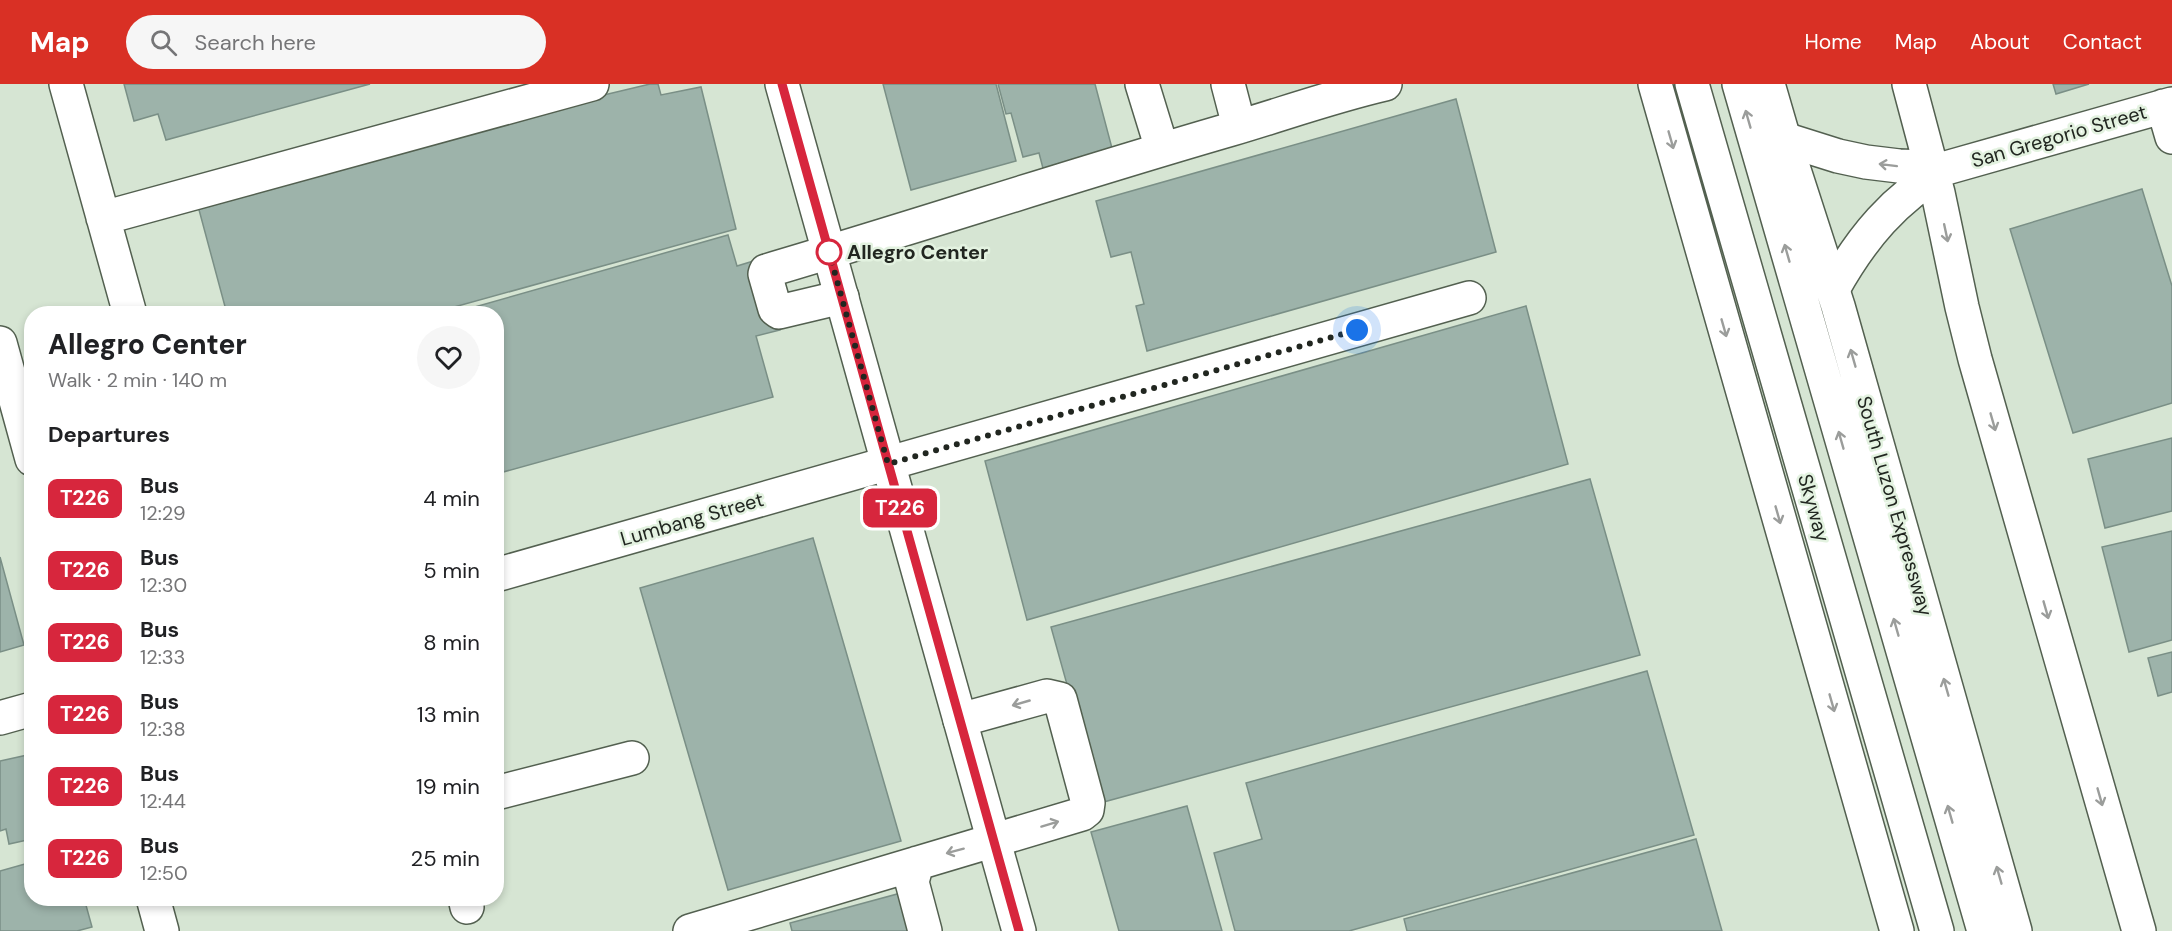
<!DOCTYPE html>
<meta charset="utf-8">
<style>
:root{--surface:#fff;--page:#f6f6f6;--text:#202124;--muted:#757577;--accent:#d93025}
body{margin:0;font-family:"DM Sans",sans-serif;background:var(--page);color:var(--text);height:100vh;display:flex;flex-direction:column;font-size:22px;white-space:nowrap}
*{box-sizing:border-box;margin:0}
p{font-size:20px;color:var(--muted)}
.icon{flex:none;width:33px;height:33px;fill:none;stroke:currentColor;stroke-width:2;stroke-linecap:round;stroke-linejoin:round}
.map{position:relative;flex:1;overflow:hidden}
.side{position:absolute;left:24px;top:222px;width:480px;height:600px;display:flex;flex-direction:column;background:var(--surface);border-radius:24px;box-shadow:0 3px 9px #0003}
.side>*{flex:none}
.badge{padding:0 12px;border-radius:9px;font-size:21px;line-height:39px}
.you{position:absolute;width:30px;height:30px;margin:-15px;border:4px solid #fff;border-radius:50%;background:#1a73e8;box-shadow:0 0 0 9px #1a73e833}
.map>.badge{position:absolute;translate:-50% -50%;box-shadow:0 0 0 3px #fff}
h2{padding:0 24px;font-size:22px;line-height:54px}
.round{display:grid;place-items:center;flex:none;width:63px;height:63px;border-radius:32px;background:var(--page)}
.headline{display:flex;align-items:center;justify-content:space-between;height:102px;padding:0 24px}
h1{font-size:28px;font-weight:800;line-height:45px}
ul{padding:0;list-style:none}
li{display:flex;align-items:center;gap:18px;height:72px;padding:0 24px}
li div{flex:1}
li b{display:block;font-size:22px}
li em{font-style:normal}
li .badge{min-width:66px;font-weight:700;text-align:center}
header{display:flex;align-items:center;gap:36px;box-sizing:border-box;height:84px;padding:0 30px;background:var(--accent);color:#fff}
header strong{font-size:28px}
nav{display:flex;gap:33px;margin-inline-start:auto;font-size:21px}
.search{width:420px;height:54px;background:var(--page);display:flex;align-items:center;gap:15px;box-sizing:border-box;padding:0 21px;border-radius:33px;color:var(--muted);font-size:22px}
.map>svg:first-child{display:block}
</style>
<header>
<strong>Map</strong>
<div class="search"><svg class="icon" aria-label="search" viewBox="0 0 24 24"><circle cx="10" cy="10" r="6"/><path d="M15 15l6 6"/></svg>Search here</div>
<nav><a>Home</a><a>Map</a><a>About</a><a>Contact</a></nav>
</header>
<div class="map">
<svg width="2172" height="847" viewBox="0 0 2172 847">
<rect width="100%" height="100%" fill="#d6e5d3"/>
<path fill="#9db3aa" stroke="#7a8f86" stroke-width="1.5" d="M124,0H370L166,56L158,30L134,37Z
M650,0H658L661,11L701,3L736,145L429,230H227L198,122L541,26Z
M883,0H996L1016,77L911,106Z
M998,0H1095L1113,68L1044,88L1039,69L1023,73L1011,29L1006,30Z
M2053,0H2089L2056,10Z
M1456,15L1496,168L1147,267L1136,222L1144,220L1131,168L1111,173L1096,117Z
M2142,105L2172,202V319L2073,349L2010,145Z
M728,151L737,182L760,175L780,246L756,252L773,313L496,390V230H450Z
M1526,222L1568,380L1027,536L985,377Z
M2172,354V427L2105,444L2088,375Z
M1590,395L1640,571L1100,719L1051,543Z
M2172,447V556L2129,568L2102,463Z
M813,454L901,757L728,806L640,504Z
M0,473L24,561L0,568Z
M2172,568V608L2158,612L2148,574Z
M1647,587L1694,751L1349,847H1235L1214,769L1262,755L1246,699Z
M32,670V755L9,760L6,745L0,747V677Z
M1187,722L1222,847H1119L1091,748Z
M1696,755L1722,847H1407L1404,835Z
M32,778V814H84L92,843L77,847H0V787Z
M901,809L917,847H792L790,839Z"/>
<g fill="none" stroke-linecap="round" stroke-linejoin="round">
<g stroke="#536050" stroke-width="36">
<path id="minor" d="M66,0L130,230
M1142,0L1162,65
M1228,0L1239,42
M1909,0L1938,109L1962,223L1975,275L2139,847
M2163,22L2172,53
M1784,55L1838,72L1866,78L1899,82L1946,84L2172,20
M103,134L592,0
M1833,205C1862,153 1894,115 1946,84
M842,213L779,228L775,225L765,190L766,187C922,141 1076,90 1232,45C1283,30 1333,12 1385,0
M0,259L32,375
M496,491L1469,214
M0,634L32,625
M496,709L632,674
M917,779L912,798L925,847
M153,814L162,847
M465,814L467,823
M690,847L1082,730L1087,726L1088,719L1060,615L1047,612L960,636"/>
</g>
<g stroke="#536050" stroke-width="36">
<path id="major" d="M782,0L1019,847"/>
</g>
<g stroke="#536050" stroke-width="36">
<path id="highway" d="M1655,0L1897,847
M1692,0L1937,847
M1739,0L1984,847
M1768,0L1784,55L1838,222L2015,847"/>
</g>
<use href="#minor" stroke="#fff" stroke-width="33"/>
<use href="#major" stroke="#fff" stroke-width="33"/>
<use href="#highway" stroke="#fff" stroke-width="33"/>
</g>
<defs><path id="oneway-shaft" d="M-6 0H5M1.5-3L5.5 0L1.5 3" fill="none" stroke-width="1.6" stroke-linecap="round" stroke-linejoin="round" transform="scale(1.5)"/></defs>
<g stroke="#9b9d9b">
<use href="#oneway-shaft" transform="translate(1748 35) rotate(-106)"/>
<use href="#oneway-shaft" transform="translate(1671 56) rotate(74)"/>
<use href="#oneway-shaft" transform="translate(1888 81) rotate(-173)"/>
<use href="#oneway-shaft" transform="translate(1946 149) rotate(78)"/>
<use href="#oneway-shaft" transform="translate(1787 169) rotate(-106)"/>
<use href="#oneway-shaft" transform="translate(1724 244) rotate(74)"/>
<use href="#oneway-shaft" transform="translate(1853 274) rotate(-106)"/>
<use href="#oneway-shaft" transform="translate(1993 338) rotate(74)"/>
<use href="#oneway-shaft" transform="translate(1841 356) rotate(-106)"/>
<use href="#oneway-shaft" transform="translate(1778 431) rotate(74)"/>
<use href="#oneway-shaft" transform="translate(2046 526) rotate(74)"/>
<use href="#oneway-shaft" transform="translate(1896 543) rotate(-106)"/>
<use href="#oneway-shaft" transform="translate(1946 603) rotate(-106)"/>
<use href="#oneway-shaft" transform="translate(1021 619) rotate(164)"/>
<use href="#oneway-shaft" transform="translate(1832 619) rotate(74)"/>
<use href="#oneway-shaft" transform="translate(2100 713) rotate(74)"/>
<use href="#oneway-shaft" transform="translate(1950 730) rotate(-106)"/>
<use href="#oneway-shaft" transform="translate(1050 740) rotate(-17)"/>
<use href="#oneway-shaft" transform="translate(955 767) rotate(165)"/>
<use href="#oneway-shaft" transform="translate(1999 791) rotate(-106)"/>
</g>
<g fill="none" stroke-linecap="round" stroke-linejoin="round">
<g stroke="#fff" stroke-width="14">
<path id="line" d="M782,0L1019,847"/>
</g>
<use href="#line" stroke="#d7263d" stroke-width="9"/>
<path stroke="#212620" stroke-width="6" stroke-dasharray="0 10.8" d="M829,168L888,380L1357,246"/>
</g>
<circle fill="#fff" stroke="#d7263d" stroke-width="3" cx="829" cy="168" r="12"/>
<g text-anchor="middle" stroke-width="5" stroke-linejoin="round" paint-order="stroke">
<g font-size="20" fill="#212620" stroke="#e3f2e0">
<text transform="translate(2059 52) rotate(-16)" y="7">San Gregorio Street</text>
<text transform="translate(1895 422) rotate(74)" y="7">South Luzon Expressway</text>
<text transform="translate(1814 424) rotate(74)" y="7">Skyway</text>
<text transform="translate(692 435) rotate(-16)" y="7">Lumbang Street</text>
</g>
<g font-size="20" font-weight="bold" fill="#212620" stroke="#e3f2e0" text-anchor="start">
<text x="847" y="175">Allegro Center</text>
</g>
</g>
</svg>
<div class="you" style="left:1357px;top:246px"></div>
<b class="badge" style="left:900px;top:424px;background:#d7263d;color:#fff">T226</b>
<section class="side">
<div class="headline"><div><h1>Allegro Center</h1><p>Walk · 2 min · 140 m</p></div><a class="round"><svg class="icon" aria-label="heart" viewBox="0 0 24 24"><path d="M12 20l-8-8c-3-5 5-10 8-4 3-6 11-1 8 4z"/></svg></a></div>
<h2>Departures</h2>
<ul>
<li><span class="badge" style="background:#d7263d;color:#fff">T226</span><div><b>Bus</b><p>12:29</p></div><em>4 min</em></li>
<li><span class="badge" style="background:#d7263d;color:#fff">T226</span><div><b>Bus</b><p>12:30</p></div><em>5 min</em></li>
<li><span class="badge" style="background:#d7263d;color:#fff">T226</span><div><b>Bus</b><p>12:33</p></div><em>8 min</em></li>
<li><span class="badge" style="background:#d7263d;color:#fff">T226</span><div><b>Bus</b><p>12:38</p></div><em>13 min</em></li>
<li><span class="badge" style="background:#d7263d;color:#fff">T226</span><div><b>Bus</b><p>12:44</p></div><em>19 min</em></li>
<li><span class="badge" style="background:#d7263d;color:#fff">T226</span><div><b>Bus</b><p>12:50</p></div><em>25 min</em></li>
</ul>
</section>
</div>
